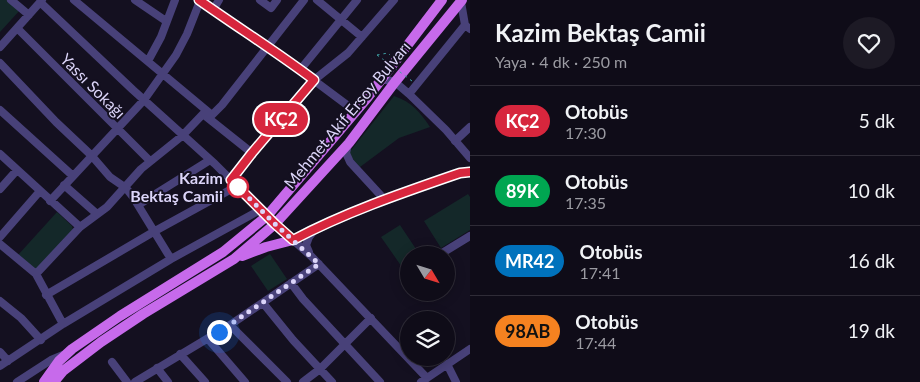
<!DOCTYPE html>
<html lang="tr">
<meta charset="utf-8">
<style>
:root{--surface:#0f0c18;--page:#1d1a25;--text:#f1f3f6;--muted:#9b9ba2;--line:#2f2c37}
body{margin:0;font-family:Lato,sans-serif;background:var(--page);color:var(--text);height:100vh;display:flex;flex-direction:column;font-size:19px;white-space:nowrap}
*{box-sizing:border-box;margin:0}
p{font-size:16px;color:var(--muted)}
.icon{flex:none;width:28px;height:28px;fill:none;stroke:currentColor;stroke-width:2;stroke-linecap:round;stroke-linejoin:round}
.map{position:relative;flex:1;overflow:hidden}
.details{display:flex;flex-direction:column;background:var(--surface);width:450px}
.details>*{flex:none}
.badge{padding:0 10px;border-radius:16px;font-size:18px;line-height:32px}
.needle{width:32px;rotate:128deg}
.controls{position:absolute;left:400px;top:246px;display:grid;gap:10px}
.controls a{display:grid;place-items:center;width:55px;height:55px;border-radius:50%;background:var(--surface);box-shadow:0 2px 12px #0003,0 0 0 1px var(--line);font-size:25px}
.you{position:absolute;width:25px;height:25px;margin:-12px;border:4px solid #fff;border-radius:50%;background:#1a73e8;box-shadow:0 0 0 8px #1a73e833}
.map>.badge{position:absolute;translate:-50% -50%;box-shadow:0 0 0 2px #fff}
.round{display:grid;place-items:center;flex:none;width:52px;height:52px;border-radius:26px;background:var(--page)}
.overview{display:flex;align-items:center;justify-content:space-between;height:85px;padding:0 25px}
h1{font-size:24px;font-weight:700;line-height:38px}
ul{padding:0;list-style:none}
li{display:flex;align-items:center;gap:15px;height:70px;padding:0 25px;border-top:1px solid var(--line)}
li div{flex:1}
li b{display:block;font-size:19px}
li em{font-style:normal}
li .badge{min-width:55px;font-weight:700;text-align:center}
main{display:flex;flex:1;min-height:0}
.map>svg:first-child{display:block}
</style>
<main>
<div class="map">
<svg width="470" height="382" viewBox="0 0 470 382">
<rect width="100%" height="100%" fill="#141020"/>
<path fill="#142829" d="M0,0H10L21,9L0,32Z
M394,96C412,102 420,112 430,127L399,138L360,167L348,154Z
M468,194L470,197V230L441,248L424,221Z
M57,212L72,226L73,230L35,270L18,255Z
M400,225L420,255H409V267L404,270L381,237Z
M270,254L287,279L268,291L251,266Z"/>
<g fill="none" stroke-linecap="round" stroke-linejoin="round">
<path stroke="#3ea1a4" stroke-width="1" stroke-dasharray="2.5 4" stroke-linecap="butt" d="M377,55L388,53L390,55
M377,55L384,60"/>
<path stroke="#484179" stroke-width="8" d="M11,0L29,15
M74,0L212,115
M135,0L166,21
M199,0L234,25L268,46L347,105L353,108L359,107
M260,0L271,8L277,0
M317,0L362,37
M40,2L133,90L215,164L275,224L311,256L427,378
M461,2L465,25L470,29
M213,10L219,0
M17,28L150,161
M0,47L42,0
M148,61L161,37L175,0
M0,63L56,122L91,155L110,177L126,188L133,197L171,259
M300,70L357,0
M382,79L395,82L409,94L446,130L470,158
M409,94L465,25
M0,110L73,176
M203,114L252,153
M455,141L470,127
M348,145L346,153L350,162L384,199
M0,154L80,227
M231,180L252,153L314,80L348,53L394,0
M64,185L97,214
M0,189L17,170
M50,201L144,100L176,55L187,34L200,1
M138,205L210,160
M0,237L40,191
M293,240C346,212 402,192 460,173L470,172
M0,244L36,274L63,324
M309,252L306,245L309,237L315,229
M439,255L470,236
M36,274L80,227L107,207L141,169L182,136L203,114L212,115L222,105L304,0
M407,275L409,274
M291,283L303,299L380,382
M46,295L155,231L237,186
M0,301L21,318L41,340
M263,303L293,340L332,382
M230,325L287,382
M208,339L245,382
M0,352L8,361
M180,354L205,382
M112,362L127,382
M447,364L456,382
M0,366L63,324L171,259L260,210
M157,368L168,382
M17,382L51,360L63,355
M135,382L230,325L319,264
M303,382L320,369L371,318
M421,382L470,349"/>
<path stroke="#c76aeb" stroke-width="10" d="M242,256L266,247L293,240
M44,382L59,361L72,349L120,316L223,252L267,216L368,97L442,0
M54,382L63,371L101,342L143,314L234,259L275,224L349,143L395,82L462,0"/>
<path stroke="#3ea1a4" stroke-width="1" stroke-dasharray="2.5 4" stroke-linecap="butt" d="M384,60L412,81"/>
</g>
<g fill="none" stroke-linecap="round" stroke-linejoin="round">
<g stroke="#fff" stroke-width="11">
<path id="line" d="M199,0C237,27 277,52 314,80L252,153L231,180L275,224L293,240C346,212 402,193 460,173L470,172"/>
</g>
<use href="#line" stroke="#d7263d" stroke-width="8"/>
<path stroke="#dcd5f9" stroke-width="5" stroke-dasharray="0 9" d="M219,332L319,264L275,224L238,187"/>
</g>
<circle fill="#fff" stroke="#d7263d" stroke-width="2.5" cx="238" cy="187" r="10"/>
<g text-anchor="middle" stroke-width="4" stroke-linejoin="round" paint-order="stroke">
<g font-size="16" fill="#dcd5f9" stroke="#141020">
<text transform="translate(93 86) rotate(45)" y="6">Yassı Sokağı</text>
<text transform="translate(347 115) rotate(-50)" y="6">Mehmet Akif Ersoy Bulvarı</text>
</g>
<g font-size="16" font-weight="bold" fill="#dcd5f9" stroke="#141020" text-anchor="end">
<text x="223" y="184">Kazim<tspan x="223" dy="18">Bektaş Camii</tspan></text>
</g>
</g>
</svg>
<div class="controls">
<a><svg class="needle" viewBox="-14 -14 28 28"><path d="M0-13l5 13h-10z" fill="#e53935"/><path d="M0 13l5-13h-10z" fill="#9b9ba2"/></svg></a>
<a><svg class="icon" aria-label="layers" viewBox="0 0 24 24"><path d="M12 4l9 5-9 5-9-5zM3 14l9 5 9-5"/></svg></a>
</div>
<div class="you" style="left:219px;top:332px"></div>
<b class="badge" style="left:281px;top:119px;background:#d7263d;color:#fff">KÇ2</b>
</div>
<section class="details">
<div class="overview"><div><h1>Kazim Bektaş Camii</h1><p>Yaya · 4 dk · 250 m</p></div><a class="round"><svg class="icon" aria-label="heart" viewBox="0 0 24 24"><path d="M12 20l-8-8c-3-5 5-10 8-4 3-6 11-1 8 4z"/></svg></a></div>
<ul>
<li><span class="badge" style="background:#d7263d;color:#fff">KÇ2</span><div><b>Otobüs</b><p>17:30</p></div><em>5 dk</em></li>
<li><span class="badge" style="background:#00a651;color:#fff">89K</span><div><b>Otobüs</b><p>17:35</p></div><em>10 dk</em></li>
<li><span class="badge" style="background:#0072bc;color:#fff">MR42</span><div><b>Otobüs</b><p>17:41</p></div><em>16 dk</em></li>
<li><span class="badge" style="background:#f58220;color:#111">98AB</span><div><b>Otobüs</b><p>17:44</p></div><em>19 dk</em></li>
</ul>
</section>
</main>
